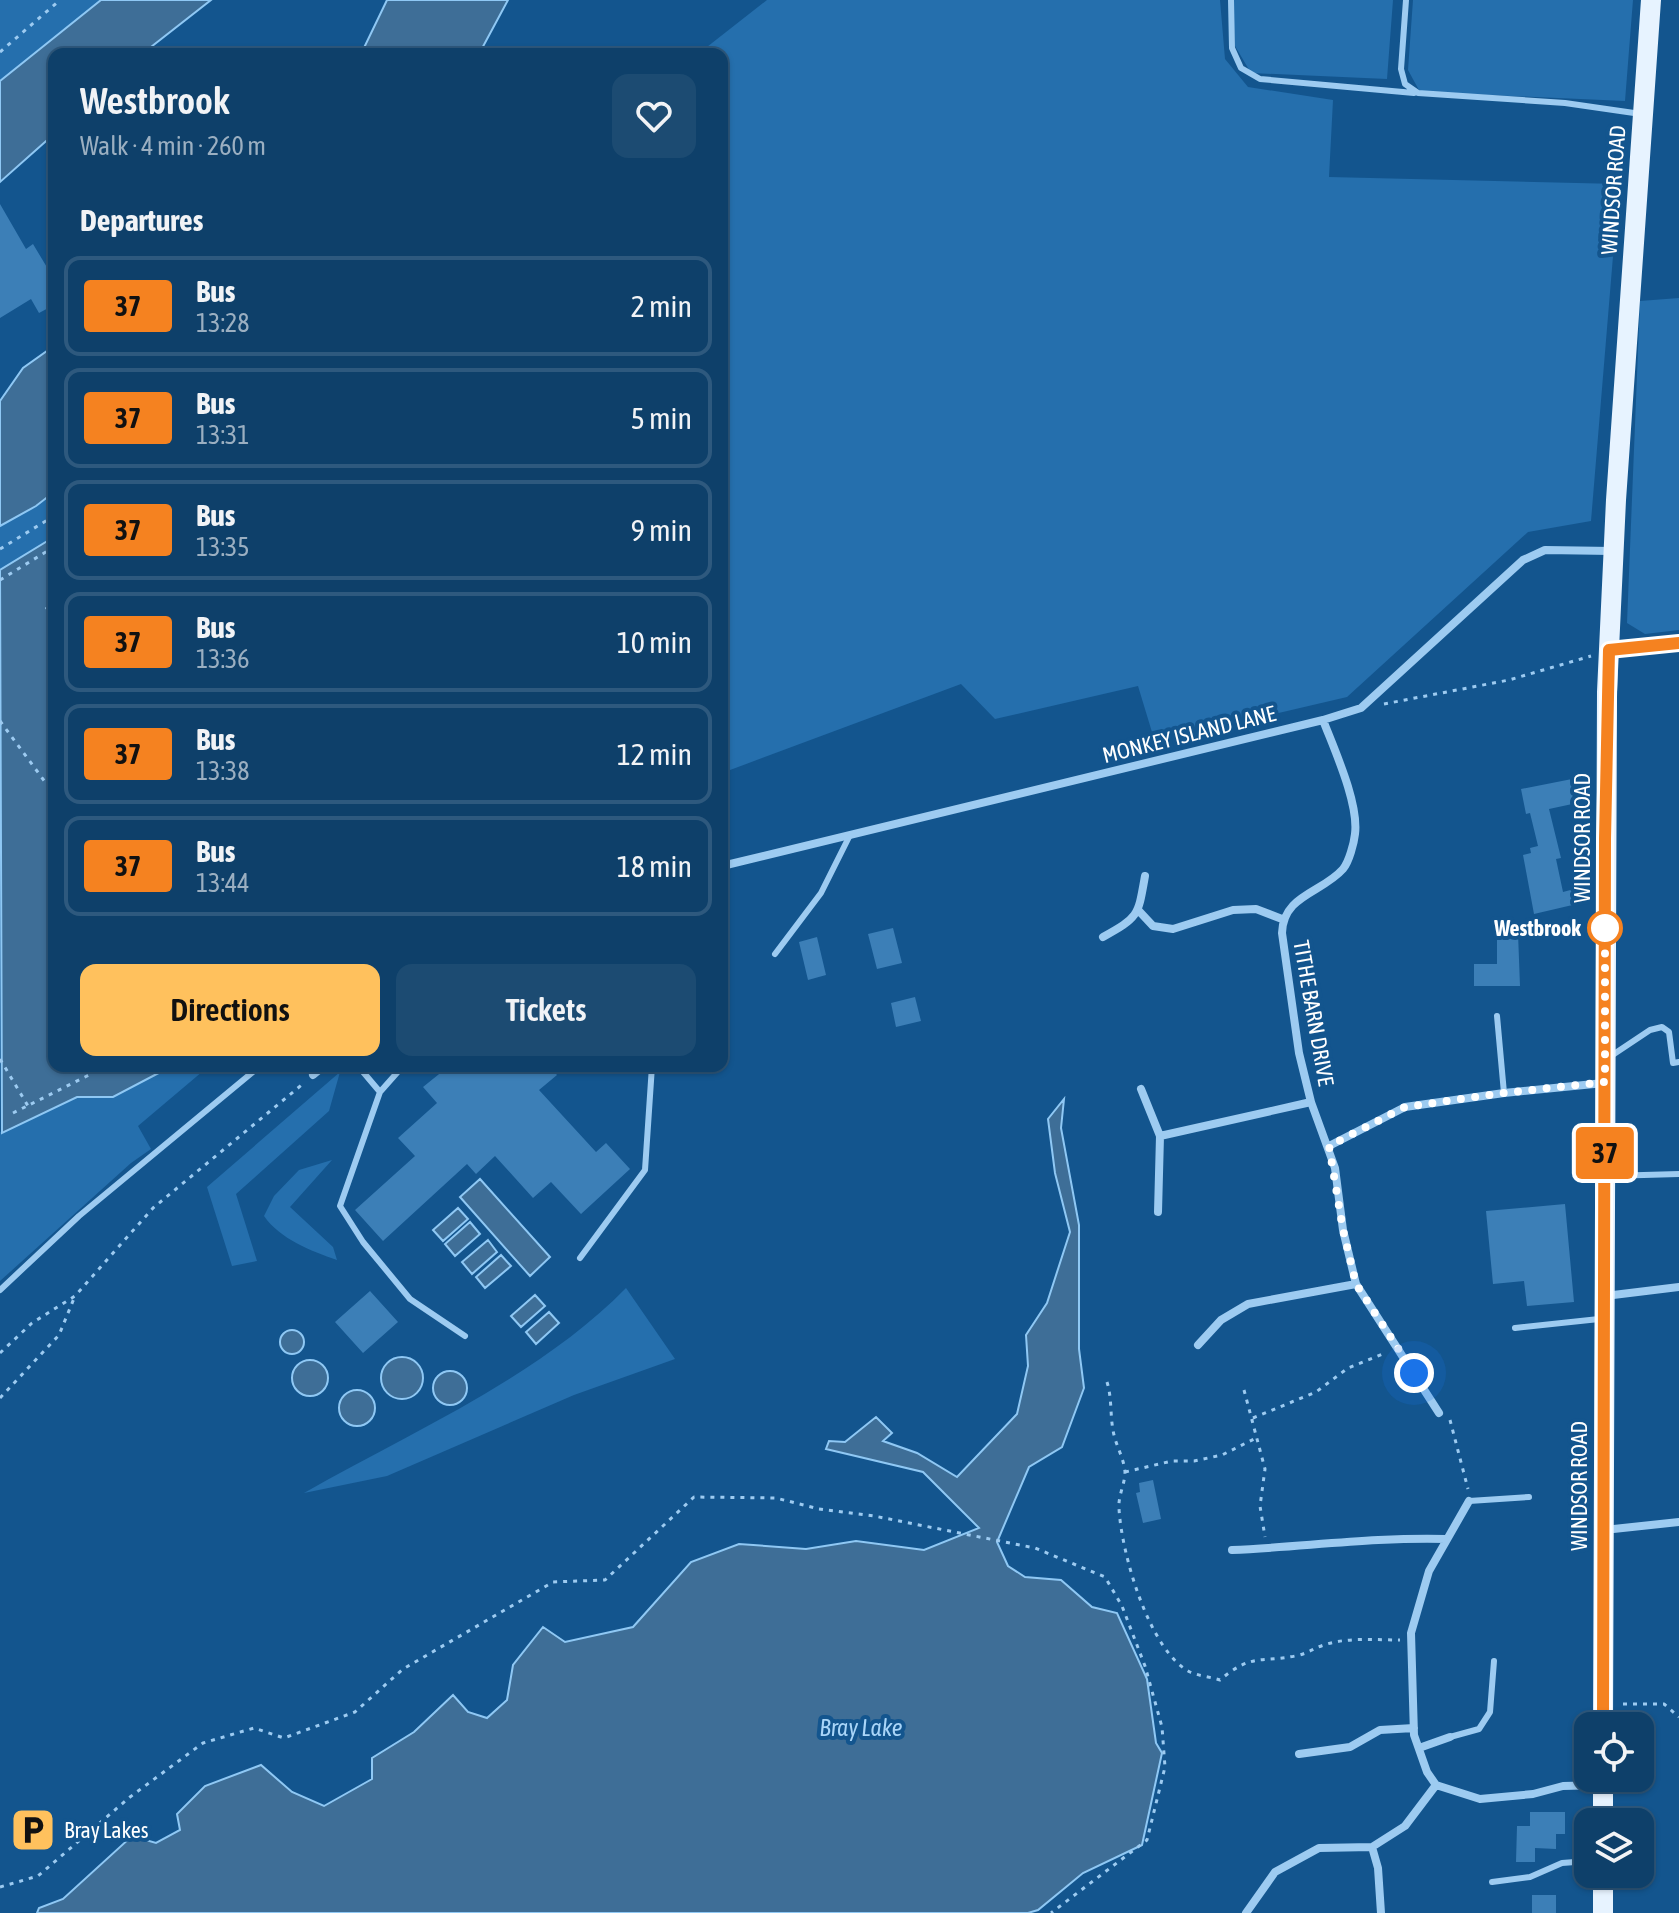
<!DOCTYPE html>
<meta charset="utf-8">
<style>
:root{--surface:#0e406a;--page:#1c4b72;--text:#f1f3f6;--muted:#9bafc1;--line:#2e597e;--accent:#ffc15d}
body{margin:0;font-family:"Asap Condensed",sans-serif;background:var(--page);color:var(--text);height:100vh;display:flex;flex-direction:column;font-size:30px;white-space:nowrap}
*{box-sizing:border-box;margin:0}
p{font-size:26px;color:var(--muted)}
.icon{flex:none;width:44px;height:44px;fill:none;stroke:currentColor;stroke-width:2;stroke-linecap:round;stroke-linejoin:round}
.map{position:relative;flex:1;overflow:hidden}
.drawer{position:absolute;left:48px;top:48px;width:680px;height:1024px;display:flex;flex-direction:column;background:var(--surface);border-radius:16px;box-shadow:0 2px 6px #0004,0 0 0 2px var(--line)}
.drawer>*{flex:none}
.badge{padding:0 16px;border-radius:6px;font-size:28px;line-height:52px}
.controls{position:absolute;left:1574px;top:1712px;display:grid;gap:16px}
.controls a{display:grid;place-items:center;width:80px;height:80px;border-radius:16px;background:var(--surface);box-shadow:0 2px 6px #0004,0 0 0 2px var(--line);font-size:40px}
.you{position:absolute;width:40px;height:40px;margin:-20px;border:6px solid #fff;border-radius:50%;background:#1a73e8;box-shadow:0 0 0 12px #1a73e833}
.map>.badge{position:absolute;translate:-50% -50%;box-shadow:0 0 0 4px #fff}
h2{padding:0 32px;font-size:30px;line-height:72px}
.round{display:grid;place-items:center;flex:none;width:84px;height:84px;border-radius:16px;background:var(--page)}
.summary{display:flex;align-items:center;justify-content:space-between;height:136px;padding:0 32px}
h1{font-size:38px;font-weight:600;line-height:60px}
.button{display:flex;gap:16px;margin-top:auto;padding:16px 32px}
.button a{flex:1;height:92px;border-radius:16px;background:var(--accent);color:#111;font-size:32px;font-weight:600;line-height:92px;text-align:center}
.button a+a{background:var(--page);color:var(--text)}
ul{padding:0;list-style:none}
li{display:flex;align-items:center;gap:24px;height:100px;margin:0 16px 12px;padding:0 16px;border:4px solid var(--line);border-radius:16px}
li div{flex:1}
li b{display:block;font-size:30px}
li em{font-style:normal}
li .badge{min-width:88px;font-weight:700;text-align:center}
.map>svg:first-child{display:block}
</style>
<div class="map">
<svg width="1679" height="1913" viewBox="0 0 1679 1913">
<rect width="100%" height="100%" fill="#13558e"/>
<path fill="#256fad" d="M0,0H101L0,81Z
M767,0H1220L1225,59L1248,87L1333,100L1329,177L1619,184L1591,521L1528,532L1347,697L1155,742L1138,686L995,719L961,684L722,773V54H698Z
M1232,0H1393L1387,79L1251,73L1235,46Z
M1413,0H1633L1625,101L1420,92L1408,70Z
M1679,298V630L1645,634L1627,623L1640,301Z
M54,492V537L0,570V526L36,506Z
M172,1066H209L138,1126L151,1149L131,1163L0,1281V1132L77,1097H113Z
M340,1072L329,1111L236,1194L257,1261L232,1266L207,1187Z
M332,1160L290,1207L333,1247L337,1260C311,1251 280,1239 264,1216L274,1196L299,1170Z
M626,1288L675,1359L574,1395L387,1476L304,1493C411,1432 539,1377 626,1288Z"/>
<path fill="#3e6e97" stroke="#8fc8f4" stroke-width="2" d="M101,0H211L142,54H54V134L0,182V81Z
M387,0H508L479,54H361Z
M54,346V492L36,506L0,526V401L23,368Z
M54,537V1066H172L113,1097H77L2,1133L0,570Z
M1064,1099L1061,1128L1079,1225V1349L1084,1388L1062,1447L1029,1467L997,1542L1008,1566L1025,1577L1061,1580L1092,1607L1117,1613L1147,1679L1156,1743L1162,1753L1142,1845L1083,1873L1038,1910L1028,1913H37L39,1908L63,1899L132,1836L156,1843L180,1830L177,1814L205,1786L261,1765L292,1792L324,1806L372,1779V1758L414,1732L453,1695L468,1712L487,1718L507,1700L513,1665L543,1627L565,1642L633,1627L691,1562L739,1544L806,1549L856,1541L924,1550L979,1528L923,1472L826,1449L829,1441L845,1442L876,1417L892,1433L883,1441L917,1453L957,1477L1017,1414L1028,1366L1026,1335L1047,1303L1070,1232L1055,1173L1048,1119Z
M480,1179L550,1257L530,1276L460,1197Z
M458,1208L468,1219L443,1241L433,1230Z
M470,1222L480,1234L455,1256L445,1244Z
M488,1240L497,1252L472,1274L462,1262Z
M501,1255L511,1266L485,1288L476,1277Z
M535,1295L545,1306L521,1327L511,1316Z
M549,1312L559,1323L536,1344L526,1332Z
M280 1342a12 12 0 1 1 24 0a12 12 0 1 1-24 0Z
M381 1378a21 21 0 1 1 42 0a21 21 0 1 1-42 0Z
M292 1378a18 18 0 1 1 36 0a18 18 0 1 1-36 0Z
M433 1388a17 17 0 1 1 34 0a17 17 0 1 1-34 0Z
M339 1408a18 18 0 1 1 36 0a18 18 0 1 1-36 0Z"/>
<path fill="#3c7fb7" d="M0,204L26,249L33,244L54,279V305L39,313L31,299L0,318Z
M1572,779L1577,803L1549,809L1561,858L1556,859L1563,892L1578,888L1581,903L1534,914L1523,855L1531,853L1530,848L1538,846L1530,813L1526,814L1521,789Z
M893,928L902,963L877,969L868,934Z
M1497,933H1518L1520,986H1474V964H1497Z
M817,937L826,975L808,980L799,942Z
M915,997L921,1021L896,1027L891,1003Z
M449,1066H549L557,1075L539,1090L596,1152L606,1143L630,1169L581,1214L551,1182L533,1198L495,1156L476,1174L467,1164L383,1241L355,1210L415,1156L398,1138L437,1103L423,1087Z
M1565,1204L1574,1302L1527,1306L1524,1281L1493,1284L1486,1211Z
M370,1291L398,1322L363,1353L335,1322Z
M1153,1480L1161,1519L1143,1523L1136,1493L1140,1492L1139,1483Z
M1530,1812H1565V1834H1556V1849L1535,1848V1862H1516L1517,1826H1530Z
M1532,1895H1556V1913H1532Z"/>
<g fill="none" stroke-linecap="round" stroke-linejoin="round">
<path stroke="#9dcbf1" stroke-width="3" stroke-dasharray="4 6" stroke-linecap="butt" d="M0,52L60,0
M0,549L54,516
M0,580L54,547
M46,607L54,618
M1384,704L1509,680L1591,656
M0,721L54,794
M53,953L54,954
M0,1059L28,1106
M13,1113L107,1066
M0,1353L32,1323L75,1296L153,1208L304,1083
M1107,1382C1112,1398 1110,1414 1113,1430C1115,1444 1124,1458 1125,1472C1125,1484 1118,1496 1119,1508C1121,1552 1149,1651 1190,1672C1199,1676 1211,1677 1220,1680C1252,1653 1259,1663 1295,1656C1307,1654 1314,1648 1324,1645C1347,1637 1376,1640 1400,1640
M1244,1390L1265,1469L1260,1506L1265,1537
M0,1398L59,1335L75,1296
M1253,1418L1316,1392L1348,1368L1385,1353
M1450,1420L1468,1489
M1125,1472L1172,1461H1194L1222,1455L1258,1437
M1623,1704H1664L1679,1717
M0,1887L38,1876L130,1797L203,1743L254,1728L284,1738L355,1712L403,1669L553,1582L605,1580L694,1497L776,1498L819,1509L874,1516L1035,1548L1105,1577L1122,1606L1145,1666L1162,1727L1165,1767L1147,1840L1051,1913"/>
<path stroke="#9dcbf1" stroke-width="6" d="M1231,0L1232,48L1241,68L1260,79L1414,93
M1406,0L1401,69L1405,84L1418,93L1565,103L1641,114
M775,954L821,893L850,835
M1497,1016L1504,1093
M1611,1056L1650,1030L1662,1027L1669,1032L1673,1063L1679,1062
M358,1066L380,1092L403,1066
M380,1092L340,1206L363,1242L410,1299L465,1336
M1608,1176L1679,1174
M580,1258L645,1170L652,1066
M0,1290L79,1216L260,1066
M1515,1328L1599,1319
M1469,1501L1529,1497
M1450,1737L1479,1729L1490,1712L1494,1661
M1492,1882L1530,1877L1562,1863L1588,1861"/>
<path stroke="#9dcbf1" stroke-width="8" d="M1323,720C1334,749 1359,803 1355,834C1354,843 1349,862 1343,869C1322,893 1283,895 1282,933L1299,1053L1311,1102L1335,1168L1343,1230L1356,1284L1439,1413
M722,866L1323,720L1361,708L1523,560L1545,550L1612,551
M1139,911L1153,926L1173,929L1233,910L1256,909L1282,919
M1103,937C1139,917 1138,916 1145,876
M313,1075L324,1066
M1141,1089L1160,1136L1158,1212
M1160,1136L1311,1102
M1329,1146L1405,1107L1504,1093L1604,1083
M1605,1296L1679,1287
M1198,1345L1221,1320L1248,1304L1356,1284
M1469,1501L1429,1571L1411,1633L1414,1735L1427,1772L1436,1785L1480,1799L1533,1794L1563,1786L1602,1785
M1604,1530L1679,1522
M1232,1550C1303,1547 1375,1537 1446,1539
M1419,1748L1450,1737
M1299,1754L1350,1747L1380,1730L1414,1728
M1372,1847L1378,1868L1381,1913
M1246,1913L1275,1872L1319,1848L1372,1847L1405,1826L1436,1785"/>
<path stroke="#cbe5fc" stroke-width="16" d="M1609,650L1679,643"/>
<path stroke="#e7f3ff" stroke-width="20" d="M1603,1726L1607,692L1616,500L1651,0
M1603,1778V1822
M1603,1874V1913"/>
</g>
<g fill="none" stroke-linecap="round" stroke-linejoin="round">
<g stroke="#fff" stroke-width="18">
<path id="line" d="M1603,1726L1605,839L1609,650L1679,643"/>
</g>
<use href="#line" stroke="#f58220" stroke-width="12"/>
<path stroke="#fff" stroke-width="8" stroke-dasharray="0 14.4" d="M1414,1373L1356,1284L1343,1230L1329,1146L1405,1107L1504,1093L1605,1082V928"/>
</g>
<defs>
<g id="parking-square" transform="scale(2.3)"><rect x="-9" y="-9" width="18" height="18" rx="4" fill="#ffc15d" stroke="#13558e"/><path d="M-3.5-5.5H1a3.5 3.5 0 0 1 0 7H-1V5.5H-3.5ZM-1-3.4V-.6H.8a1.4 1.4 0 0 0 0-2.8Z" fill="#111"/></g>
</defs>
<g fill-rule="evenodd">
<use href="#parking-square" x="33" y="1830"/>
</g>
<circle fill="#fff" stroke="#f58220" stroke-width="4" cx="1605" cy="928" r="16"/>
<g text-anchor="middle" stroke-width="8" stroke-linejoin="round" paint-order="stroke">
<g font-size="22" fill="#fff" stroke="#13558e">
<text transform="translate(1613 190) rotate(-86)" y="8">WINDSOR ROAD</text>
<text transform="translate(1189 734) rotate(-14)" y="8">MONKEY ISLAND LANE</text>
<text transform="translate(1582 838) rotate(-90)" y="8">WINDSOR ROAD</text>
<text transform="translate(1314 1013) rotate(80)" y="8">TITHE BARN DRIVE</text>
<text transform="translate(1579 1486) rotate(-90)" y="8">WINDSOR ROAD</text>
</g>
<g font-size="22" font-weight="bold" fill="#fff" stroke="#13558e" text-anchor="end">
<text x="1581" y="936">Westbrook</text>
</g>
<g font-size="22" fill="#fff" stroke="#13558e" text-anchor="start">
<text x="64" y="1838">Bray Lakes</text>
</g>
<g font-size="24" font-style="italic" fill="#a9d5f8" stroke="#13558e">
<text x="861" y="1736">Bray Lake</text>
</g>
</g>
</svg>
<div class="controls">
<a><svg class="icon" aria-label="locate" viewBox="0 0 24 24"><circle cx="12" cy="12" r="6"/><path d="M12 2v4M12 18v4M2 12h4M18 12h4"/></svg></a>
<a><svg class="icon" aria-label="layers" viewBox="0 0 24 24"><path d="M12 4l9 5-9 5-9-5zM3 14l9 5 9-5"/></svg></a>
</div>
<div class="you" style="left:1414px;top:1373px"></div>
<b class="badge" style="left:1605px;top:1153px;background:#f58220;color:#111">37</b>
<section class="drawer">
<div class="summary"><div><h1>Westbrook</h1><p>Walk · 4 min · 260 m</p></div><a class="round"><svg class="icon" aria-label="heart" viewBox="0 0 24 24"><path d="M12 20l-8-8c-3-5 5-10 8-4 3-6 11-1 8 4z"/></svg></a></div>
<h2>Departures</h2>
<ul>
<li><span class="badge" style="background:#f58220;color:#111">37</span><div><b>Bus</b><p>13:28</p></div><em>2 min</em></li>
<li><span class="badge" style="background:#f58220;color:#111">37</span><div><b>Bus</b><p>13:31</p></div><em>5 min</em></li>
<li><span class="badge" style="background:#f58220;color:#111">37</span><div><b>Bus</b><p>13:35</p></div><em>9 min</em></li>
<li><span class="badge" style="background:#f58220;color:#111">37</span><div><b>Bus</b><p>13:36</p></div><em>10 min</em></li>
<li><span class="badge" style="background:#f58220;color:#111">37</span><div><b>Bus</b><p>13:38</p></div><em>12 min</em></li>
<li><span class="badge" style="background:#f58220;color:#111">37</span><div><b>Bus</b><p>13:44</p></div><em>18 min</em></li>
</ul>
<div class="button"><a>Directions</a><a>Tickets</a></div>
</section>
</div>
